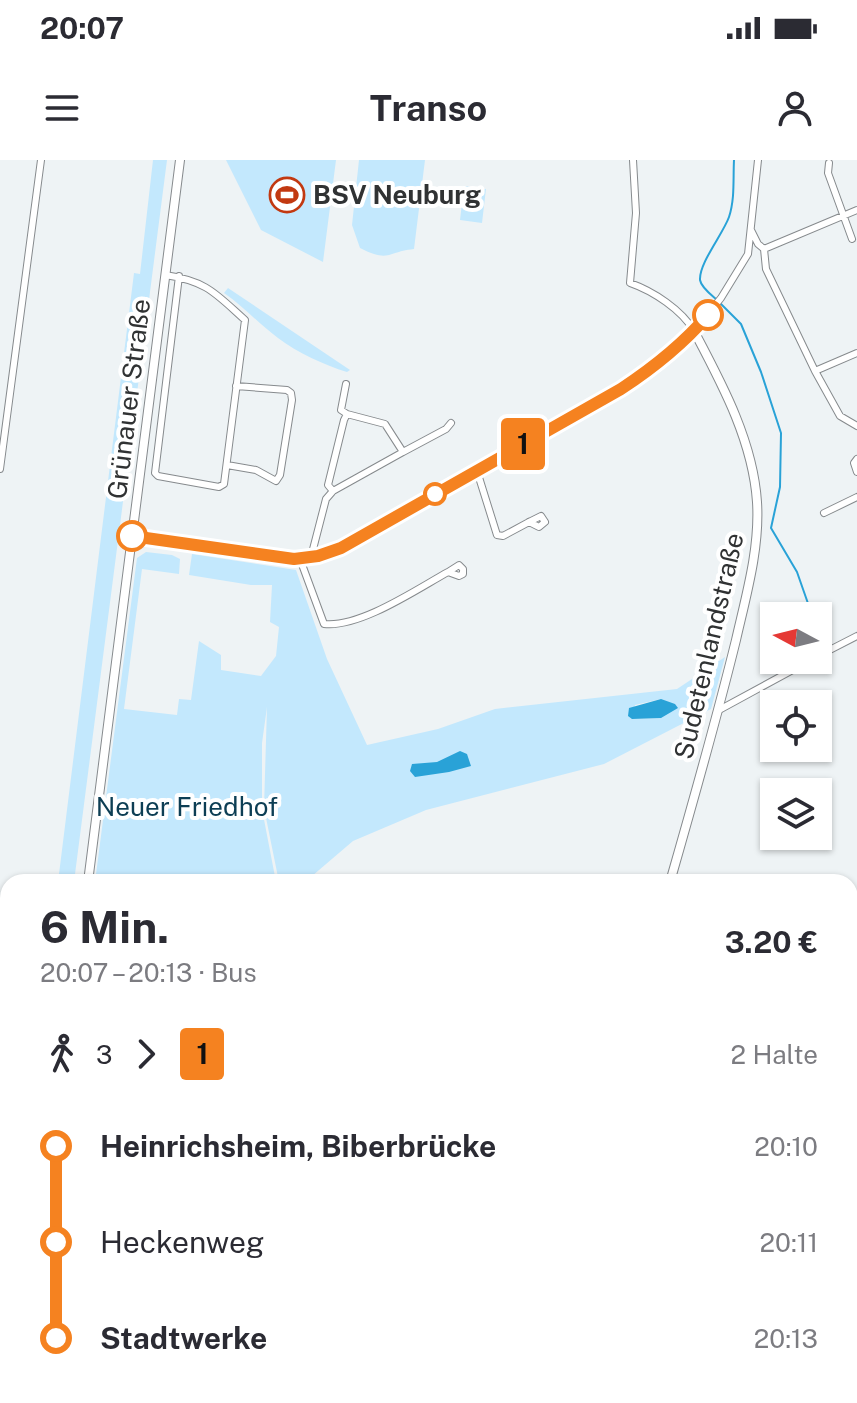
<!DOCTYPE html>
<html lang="de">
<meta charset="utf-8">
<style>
:root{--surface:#fff;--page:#f7f7f7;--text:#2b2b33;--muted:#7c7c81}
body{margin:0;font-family:"Public Sans",sans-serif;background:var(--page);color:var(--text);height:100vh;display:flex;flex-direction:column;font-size:30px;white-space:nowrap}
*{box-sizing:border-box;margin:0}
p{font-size:26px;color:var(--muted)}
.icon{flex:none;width:44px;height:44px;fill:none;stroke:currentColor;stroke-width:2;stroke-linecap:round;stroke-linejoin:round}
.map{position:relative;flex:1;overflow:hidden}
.drawer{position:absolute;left:0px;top:714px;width:858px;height:530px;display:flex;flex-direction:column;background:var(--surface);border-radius:24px 24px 0 0;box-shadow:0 2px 6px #0004}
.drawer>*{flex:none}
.badge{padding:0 16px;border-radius:6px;font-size:28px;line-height:52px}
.needle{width:52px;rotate:277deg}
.buttons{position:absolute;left:760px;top:442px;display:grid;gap:16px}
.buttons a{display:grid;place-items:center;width:72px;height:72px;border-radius:0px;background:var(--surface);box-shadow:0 2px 6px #0004;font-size:40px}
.map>.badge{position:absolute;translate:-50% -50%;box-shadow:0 0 0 4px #fff}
.legs{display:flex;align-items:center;gap:12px;height:88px;padding:0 40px;font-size:26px}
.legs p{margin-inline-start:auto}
.headline{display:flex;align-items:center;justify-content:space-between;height:136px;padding:0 40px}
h1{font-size:44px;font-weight:700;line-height:60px}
ul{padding:0 40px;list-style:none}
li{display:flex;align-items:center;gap:28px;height:96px;font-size:30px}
li i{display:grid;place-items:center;width:12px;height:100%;margin:0 10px;background:currentColor}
li i::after{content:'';width:20px;height:20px;margin:-10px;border:6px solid;border-radius:50%;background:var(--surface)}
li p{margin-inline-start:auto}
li:first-child i{background:linear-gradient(#0000 50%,currentColor 0)}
li:last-child i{background:linear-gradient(currentColor 50%,#0000 0)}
.status{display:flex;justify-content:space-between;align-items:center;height:56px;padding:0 40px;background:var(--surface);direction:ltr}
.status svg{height:22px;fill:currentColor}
header{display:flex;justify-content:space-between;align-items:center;height:104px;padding:0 40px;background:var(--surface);font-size:36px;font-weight:700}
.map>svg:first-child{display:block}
</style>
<div class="status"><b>20:07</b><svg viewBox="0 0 49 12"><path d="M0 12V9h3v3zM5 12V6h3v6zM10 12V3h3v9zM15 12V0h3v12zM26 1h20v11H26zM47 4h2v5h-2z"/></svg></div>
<header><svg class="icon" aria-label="menu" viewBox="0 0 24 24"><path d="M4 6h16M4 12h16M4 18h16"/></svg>Transo<svg class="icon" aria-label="person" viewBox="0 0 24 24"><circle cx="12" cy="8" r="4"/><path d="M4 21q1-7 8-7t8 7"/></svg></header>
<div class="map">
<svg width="857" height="1243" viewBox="0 0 857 1243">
<rect width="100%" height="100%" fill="#eef3f5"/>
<path fill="#c3e8fd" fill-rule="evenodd" d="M153,0H167L74,722H58L134,113L140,114Z
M226,0H336L323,102L261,70Z
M359,0H425L414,89C386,92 390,103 360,88L352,65Z
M464,26L486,29L482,63L460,60Z
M228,128L350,210L347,212C324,205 298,193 278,178C259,164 244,147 224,133Z
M146,392L172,395L180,399L179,414L142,409L124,549L177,555L179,539L191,540L199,481L221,495V510L261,516L276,496L279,467L270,462L272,425H251L189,415L192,394L296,410L327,499L367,585L438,569L495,549L677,529L725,497L711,549L604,604L426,650L353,681L305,722H279L264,648L267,547L262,583V649L276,722H95L137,398ZM661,539V558L632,559L635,545Z
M0,1076L8,1077V1236H14L13,1243H0Z
M857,1145V1243H769L763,1236H850V1151L854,1153Z"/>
<path fill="#29a2d7" d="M661,539L675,544L678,548L661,558L632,559L628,556L629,548Z
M460,591L467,594L471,606L449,612L415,617L410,611L412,604L437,602Z"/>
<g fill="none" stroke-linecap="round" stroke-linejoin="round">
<path stroke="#29a2d7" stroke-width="2" d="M716,139C710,134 701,127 700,120C699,103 723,74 729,57C735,39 733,19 734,0
M720,143L741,164L761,212L781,273L780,327L771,368L797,412L811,452
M0,1085L8,1084
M747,1236L755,1243"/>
<g stroke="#868a8d" stroke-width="8">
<path id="street" d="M633,0L636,53L630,123C653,131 682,150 694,171L721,138L748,94L758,0
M829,3L828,13L852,79
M751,70L758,84L764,89
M764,89L766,109L815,211L840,256L857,266
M764,89L857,50
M165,115C207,121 216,134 245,160L224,324L219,327L158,316L155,313L179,116
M815,211L857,193
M346,224L341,250L347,254
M403,292L446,269L451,263
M857,299L854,303L857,312
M227,305L256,310L276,321L280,315L292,240L291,233L287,230L236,226
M0,309L41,0
M477,311L497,375L503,376L529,362L541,356L545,362L539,367L529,362
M824,353L857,337
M311,397L326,339L333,331L328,325L344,260L347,254L385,264L403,292L333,331
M300,399L324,464C360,468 417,429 448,412L459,416L463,414V409L459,405L448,412
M818,496L857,476
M719,550L811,500
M0,745L8,747
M193,1236L211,1243
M536,1237H670L688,1243
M151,1243L154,1236
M393,1243L395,1236
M475,1243L476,1236"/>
</g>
<g stroke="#868a8d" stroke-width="10">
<path id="secondary" d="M132,376L294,399L341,388L599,242L657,203L694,171C722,224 753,281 757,342C760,388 746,436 736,480C716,561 693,642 670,722
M88,722L180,0
M19,1243L20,1236
M535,1243L536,1236"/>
</g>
<use href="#street" stroke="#fff" stroke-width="6"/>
<use href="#secondary" stroke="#fff" stroke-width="8"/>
</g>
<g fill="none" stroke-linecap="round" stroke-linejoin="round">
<g stroke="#fff" stroke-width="18">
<path id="line-1" d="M132,376L294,399L318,396L341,388L621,229C653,208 683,184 708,155"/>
</g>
<use href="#line-1" stroke="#f58220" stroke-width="12"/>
</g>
<defs>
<g id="stadium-ring" transform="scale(1.8)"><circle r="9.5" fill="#fff" stroke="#c23911" stroke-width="1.5"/><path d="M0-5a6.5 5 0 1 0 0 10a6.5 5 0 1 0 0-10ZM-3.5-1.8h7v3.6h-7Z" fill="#c23911"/></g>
</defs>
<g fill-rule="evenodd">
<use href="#stadium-ring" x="287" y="35"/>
</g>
<g fill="#fff" stroke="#f58220" stroke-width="4">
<circle cx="708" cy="155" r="14"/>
<circle cx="435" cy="334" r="10"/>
<circle cx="132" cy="376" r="14"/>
</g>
<g text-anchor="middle" stroke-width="8" stroke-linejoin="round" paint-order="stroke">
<g font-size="26" font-weight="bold" fill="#303233" stroke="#fff" text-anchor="start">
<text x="313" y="44">BSV Neuburg</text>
</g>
<g font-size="26" fill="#303233" stroke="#fff">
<text transform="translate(129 239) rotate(-83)" y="9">Grünauer Straße</text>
<text transform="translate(709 486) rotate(-77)" y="9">Sudetenlandstraße</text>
</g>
<g font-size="26" fill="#0d3e54" stroke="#fff">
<text x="187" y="656">Neuer Friedhof</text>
</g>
</g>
</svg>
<div class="buttons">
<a><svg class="needle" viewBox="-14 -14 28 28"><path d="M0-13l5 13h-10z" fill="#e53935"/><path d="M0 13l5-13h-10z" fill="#7c7c81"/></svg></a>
<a><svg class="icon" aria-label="locate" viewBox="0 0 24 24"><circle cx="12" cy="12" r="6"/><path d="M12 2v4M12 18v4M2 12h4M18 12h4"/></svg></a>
<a><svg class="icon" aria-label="layers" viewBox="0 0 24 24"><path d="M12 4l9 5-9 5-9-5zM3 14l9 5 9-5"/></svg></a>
</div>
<b class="badge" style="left:523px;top:284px;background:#f58220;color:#111">1</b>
<section class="drawer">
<div class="headline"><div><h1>6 Min.</h1><p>20:07 – 20:13 · Bus</p></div><b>3.20 €</b></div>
<div class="legs"><svg class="icon" aria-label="walk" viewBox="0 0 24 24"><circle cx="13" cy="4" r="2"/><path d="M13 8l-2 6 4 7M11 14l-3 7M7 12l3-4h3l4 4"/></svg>3<svg class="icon" aria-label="forward" viewBox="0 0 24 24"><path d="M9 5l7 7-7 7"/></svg><b class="badge" style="background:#f58220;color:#111">1</b><p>2 Halte</p></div>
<ul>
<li><i style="color:#f58220"></i><b>Heinrichsheim, Biberbrücke</b><p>20:10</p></li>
<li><i style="color:#f58220"></i><span>Heckenweg</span><p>20:11</p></li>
<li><i style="color:#f58220"></i><b>Stadtwerke</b><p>20:13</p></li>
</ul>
</section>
</div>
